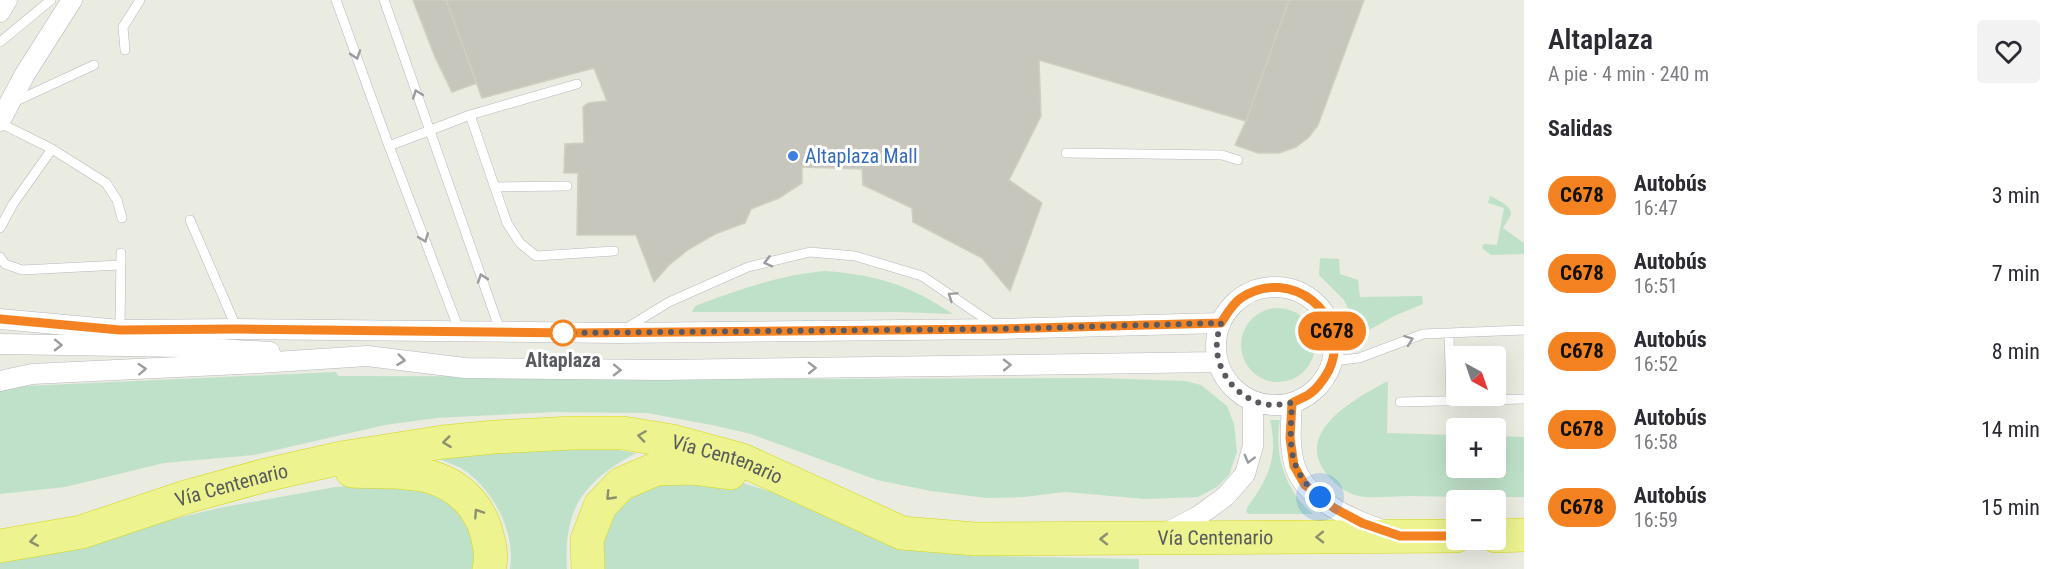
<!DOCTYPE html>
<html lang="es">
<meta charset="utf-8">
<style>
:root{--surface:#fff;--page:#f2f2f3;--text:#2b2b33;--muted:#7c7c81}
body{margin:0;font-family:"Roboto Condensed",sans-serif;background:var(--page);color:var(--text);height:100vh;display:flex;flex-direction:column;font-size:22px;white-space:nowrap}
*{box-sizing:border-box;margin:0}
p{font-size:20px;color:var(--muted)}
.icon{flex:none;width:33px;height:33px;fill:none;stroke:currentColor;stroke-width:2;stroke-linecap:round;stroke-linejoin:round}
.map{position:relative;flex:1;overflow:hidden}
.details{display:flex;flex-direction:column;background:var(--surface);width:540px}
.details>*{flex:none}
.badge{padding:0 12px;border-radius:20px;font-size:21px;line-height:39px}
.needle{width:39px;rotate:140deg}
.controls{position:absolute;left:1446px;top:346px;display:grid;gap:12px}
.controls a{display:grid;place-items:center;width:60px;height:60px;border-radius:6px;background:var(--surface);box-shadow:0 6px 24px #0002;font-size:30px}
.you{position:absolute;width:30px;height:30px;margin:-15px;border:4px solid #fff;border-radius:50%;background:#1a73e8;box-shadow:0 0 0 9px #1a73e833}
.map>.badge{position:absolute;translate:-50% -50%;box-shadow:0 0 0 3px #fff}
h2{padding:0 24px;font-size:22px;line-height:54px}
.round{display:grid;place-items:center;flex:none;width:63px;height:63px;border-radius:6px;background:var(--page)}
.summary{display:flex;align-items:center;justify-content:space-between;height:102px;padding:0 24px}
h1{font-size:28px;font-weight:600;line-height:45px}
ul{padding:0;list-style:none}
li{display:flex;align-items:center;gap:18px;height:78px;padding:0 24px}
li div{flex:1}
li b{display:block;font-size:22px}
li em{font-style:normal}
li .badge{min-width:66px;font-weight:700;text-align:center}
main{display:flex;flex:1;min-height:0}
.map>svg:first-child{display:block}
</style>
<main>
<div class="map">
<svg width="1524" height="569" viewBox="0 0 1524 569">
<rect width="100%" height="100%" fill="#eaebe1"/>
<path fill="#bfe1ca" d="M1490,196C1496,199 1512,206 1511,214C1511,217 1504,225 1503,228L1524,243V254L1491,255L1482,248L1484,244L1497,245L1504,208L1488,203Z
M1320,258L1339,259L1340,274L1358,280L1360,297L1422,296L1423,304L1394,316L1360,335L1344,300L1319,275Z
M825,271C878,275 909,285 953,314L899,312H692L695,306C738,290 779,275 825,271Z
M1241 345a37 37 0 1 1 74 0a37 37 0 1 1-74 0Z
M336,372L338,376L670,377L792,379L1099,378L1185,381L1201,385L1227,406L1234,424L1237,452L1229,475L1217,487L1198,497L1146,499L1065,492L1024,497L987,498L931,491L877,480L751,434L712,425L647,413L553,412L436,418L385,425L254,455L164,463L65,487L0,494V391L26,386Z
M1388,381L1387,433L1456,435V468H1496V436L1524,437V497C1486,497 1448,497 1409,496C1393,496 1374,499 1359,496C1347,494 1332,482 1326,473C1293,431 1358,397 1388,381Z
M1270,420H1280C1273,453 1286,493 1313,514H1249L1246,512L1247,508C1268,478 1279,458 1270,420Z
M605,448L636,453C584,481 563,508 567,569H510C516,532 493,488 461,468C453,464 443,461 435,457L457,452Z
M733,480L772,492L864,529L952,551L992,556L1139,559V569H598L602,518L641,482Z
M401,483L449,498L472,528L478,569H0V558L136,528L219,508L335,487Z"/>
<path fill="#c6c6bd" stroke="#cfcfc0" stroke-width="1.5" d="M413,0H446L477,83L452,92L435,57Z
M446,0H1289L1246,121L1039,60L1041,116L1009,180L1042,203L1010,291L982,258L913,222L912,208L863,185L862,169L802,167V183L779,198L751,209L745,223L715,234L689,249L669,265L654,282L636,235H577L578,173H564L565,144L584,143L583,107L588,103L607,101L594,68L482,98Z
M1289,0H1364L1318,125L1309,137L1296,147L1279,153H1258L1235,145L1246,121Z"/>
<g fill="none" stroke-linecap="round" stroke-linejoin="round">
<g stroke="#b8b8be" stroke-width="10">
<path id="lane" d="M336,0L389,146L460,332
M384,0L501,333
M0,42L51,0
M125,50L123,27L140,0
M14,102L94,65
M470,115L577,84
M0,123L52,149L106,183L117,200L122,218
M389,146L470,115L507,223L520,243L536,256L614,251
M1066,153L1222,155L1238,160
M495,187L567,186
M190,220L237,329
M0,228L13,204L52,149
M0,257L5,264L22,270L120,265
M625,329L669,302L748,267L810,252L855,256L922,276L996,326
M120,330L121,253
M1449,333L1451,401
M1333,361L1359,358L1423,334L1524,330
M1400,402L1524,399"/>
</g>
<g stroke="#b8b8be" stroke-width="21">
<path id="street" d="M0,12L7,0
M0,121L25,74L72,0
M1216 346a59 59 0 1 1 118 0a59 59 0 1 1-118 0Z
M0,319L120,330L237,329L619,333L1000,329L1221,323
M0,344L183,347L270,352
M0,381L32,374L259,363L367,356L465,368L662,370L1218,362
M1292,403C1291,423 1289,443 1294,463C1302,497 1350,519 1380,529
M1166,533L1197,517L1226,496L1245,474L1253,446V401"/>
</g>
<g stroke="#d6d813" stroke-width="34">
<g id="highway">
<path d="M352,471C398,473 445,466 475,508C479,515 483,520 485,528C489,541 493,556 489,569"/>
<path d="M1496,536L1524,535"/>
<path id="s1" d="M0,546L81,532L186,497L266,475L341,458L443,442L494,437L574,433H623L672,441L742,460L902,533L975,539L1456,536"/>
<path d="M588,569L587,540L600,506L621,484L656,469L692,468L730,473"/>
</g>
</g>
<use href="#lane" stroke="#fff" stroke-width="9"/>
<use href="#street" stroke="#fff" stroke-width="20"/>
<use href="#highway" stroke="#ecf38f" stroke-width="33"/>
</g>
<defs><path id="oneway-chevron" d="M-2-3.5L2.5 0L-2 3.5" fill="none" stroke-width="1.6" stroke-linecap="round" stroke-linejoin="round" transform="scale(1.5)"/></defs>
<g stroke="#9b9ca0">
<use href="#oneway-chevron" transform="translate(356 55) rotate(71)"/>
<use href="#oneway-chevron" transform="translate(417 94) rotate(-110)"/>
<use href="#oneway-chevron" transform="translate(424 238) rotate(69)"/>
<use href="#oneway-chevron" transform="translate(768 262) rotate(166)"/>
<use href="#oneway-chevron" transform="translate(482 278) rotate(-109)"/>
<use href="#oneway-chevron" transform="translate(952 296) rotate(-146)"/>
<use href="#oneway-chevron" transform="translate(1409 340) rotate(-20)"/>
<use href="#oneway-chevron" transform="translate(58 345) rotate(1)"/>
<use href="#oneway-chevron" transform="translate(401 360) rotate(7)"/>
<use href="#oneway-chevron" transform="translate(1007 365) rotate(-1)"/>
<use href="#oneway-chevron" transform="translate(812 368) rotate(-1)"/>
<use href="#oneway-chevron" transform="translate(142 369) rotate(-3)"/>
<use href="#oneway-chevron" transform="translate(617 370) rotate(1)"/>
<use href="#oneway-chevron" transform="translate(1249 459) rotate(105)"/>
</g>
<g stroke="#8c9070">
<use href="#oneway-chevron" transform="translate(642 436) rotate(-172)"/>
<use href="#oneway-chevron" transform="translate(447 442) rotate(173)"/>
<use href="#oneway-chevron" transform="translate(610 496) rotate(134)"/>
<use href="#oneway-chevron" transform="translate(478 513) rotate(-123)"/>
<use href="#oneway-chevron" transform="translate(1320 537) rotate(179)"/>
<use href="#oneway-chevron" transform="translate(1104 539) rotate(180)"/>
<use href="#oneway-chevron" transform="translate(34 541) rotate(170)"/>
</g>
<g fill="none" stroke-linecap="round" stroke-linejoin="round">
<g stroke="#fff" stroke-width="14">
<path id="line" d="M0,319L120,330L237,329L572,333L1000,329L1221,323C1227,314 1232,304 1241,298C1290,265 1354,315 1329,370C1324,379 1318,389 1308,395C1303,398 1297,400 1292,403L1290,438L1294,466L1305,485L1334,508L1362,523L1400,536H1456"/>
</g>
<use href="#line" stroke="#f58220" stroke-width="9"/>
<path stroke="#595a60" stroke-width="6" stroke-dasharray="0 10.8" d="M563,333L1000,329L1221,323C1220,329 1217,335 1217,341C1214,373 1241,404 1273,405C1279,405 1285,403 1292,403C1290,443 1286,469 1320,497"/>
</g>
<circle fill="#3f7fe0" stroke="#fff" stroke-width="2" cx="793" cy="156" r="6"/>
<circle fill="#fff" stroke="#f58220" stroke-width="3" cx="563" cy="333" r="12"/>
<g text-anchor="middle" stroke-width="6" stroke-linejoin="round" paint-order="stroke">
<g font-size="20" fill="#366cbe" stroke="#fff" text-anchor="start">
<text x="805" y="163">Altaplaza Mall</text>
</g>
<g font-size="20" font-weight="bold" fill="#595a60" stroke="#fff">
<text x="563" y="367">Altaplaza</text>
</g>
<g font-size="20" fill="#595a60" stroke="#fff">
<text dy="7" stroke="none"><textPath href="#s1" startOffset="744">Vía Centenario</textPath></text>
<text dy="7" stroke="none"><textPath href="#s1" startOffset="240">Vía Centenario</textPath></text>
<text dy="7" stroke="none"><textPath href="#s1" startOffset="1248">Vía Centenario</textPath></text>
</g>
</g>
</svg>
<div class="controls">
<a><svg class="needle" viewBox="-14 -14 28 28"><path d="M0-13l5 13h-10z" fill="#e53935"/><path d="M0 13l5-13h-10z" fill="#7c7c81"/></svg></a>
<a>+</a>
<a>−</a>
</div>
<div class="you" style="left:1320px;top:497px"></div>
<b class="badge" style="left:1332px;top:331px;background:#f58220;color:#111">C678</b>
</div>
<section class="details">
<div class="summary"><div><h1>Altaplaza</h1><p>A pie · 4 min · 240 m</p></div><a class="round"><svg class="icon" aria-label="heart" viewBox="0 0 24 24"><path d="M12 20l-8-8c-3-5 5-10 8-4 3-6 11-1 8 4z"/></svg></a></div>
<h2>Salidas</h2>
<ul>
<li><span class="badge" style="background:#f58220;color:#111">C678</span><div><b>Autobús</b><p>16:47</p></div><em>3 min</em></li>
<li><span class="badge" style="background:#f58220;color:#111">C678</span><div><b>Autobús</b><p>16:51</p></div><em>7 min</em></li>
<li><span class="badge" style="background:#f58220;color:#111">C678</span><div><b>Autobús</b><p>16:52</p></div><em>8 min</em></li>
<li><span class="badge" style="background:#f58220;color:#111">C678</span><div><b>Autobús</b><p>16:58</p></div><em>14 min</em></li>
<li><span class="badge" style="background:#f58220;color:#111">C678</span><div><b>Autobús</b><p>16:59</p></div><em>15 min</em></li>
</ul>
</section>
</main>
